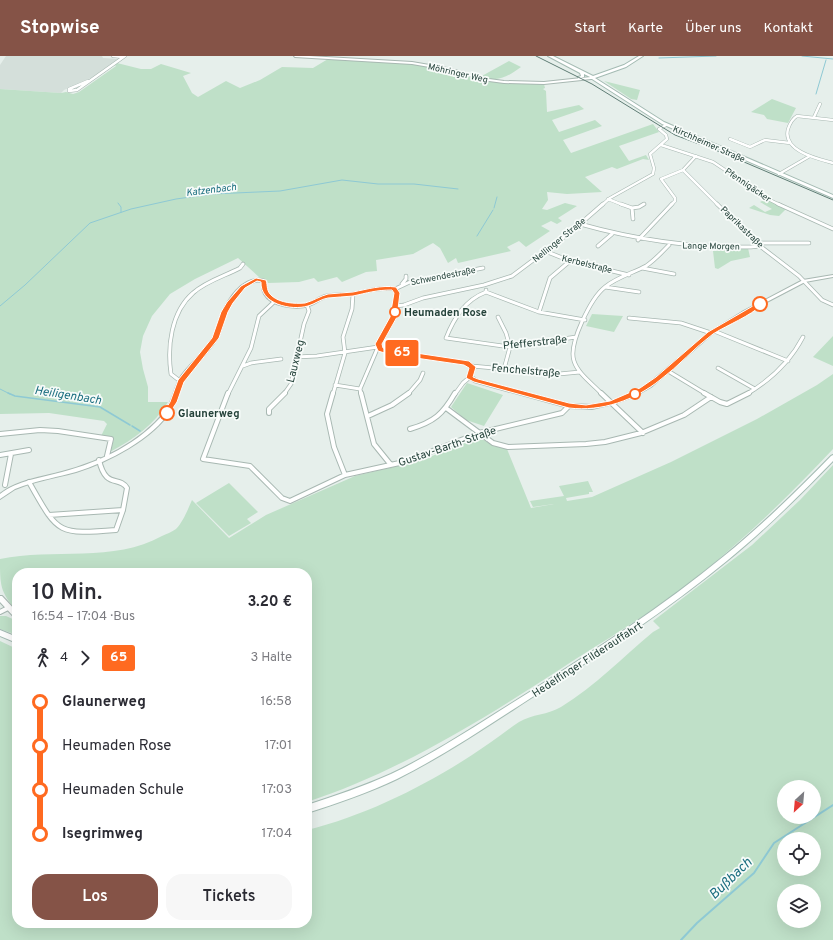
<!DOCTYPE html>
<html lang="de">
<meta charset="utf-8">
<style>
:root{--surface:#fff;--page:#f7f7f7;--text:#2b2b33;--muted:#7c7c81;--accent:#855347}
body{margin:0;font-family:Overpass,sans-serif;background:var(--page);color:var(--text);height:100vh;display:flex;flex-direction:column;font-size:15px;white-space:nowrap}
*{box-sizing:border-box;margin:0}
p{font-size:13px;color:var(--muted)}
.icon{flex:none;width:22px;height:22px;fill:none;stroke:currentColor;stroke-width:2;stroke-linecap:round;stroke-linejoin:round}
.map{position:relative;flex:1;overflow:hidden}
.panel{position:absolute;left:12px;top:512px;width:300px;height:360px;display:flex;flex-direction:column;background:var(--surface);border-radius:16px;box-shadow:0 4px 16px #0002}
.panel>*{flex:none}
.badge{padding:0 8px;border-radius:3px;font-size:14px;line-height:26px}
.needle{width:26px;rotate:206deg}
.fabs{position:absolute;left:777px;top:724px;display:grid;gap:8px}
.fabs a{display:grid;place-items:center;width:44px;height:44px;border-radius:50%;background:var(--surface);box-shadow:0 4px 16px #0002;font-size:20px}
.map>.badge{position:absolute;translate:-50% -50%;box-shadow:0 0 0 2px #fff}
.legs{display:flex;align-items:center;gap:6px;height:44px;padding:0 20px;font-size:13px}
.legs p{margin-inline-start:auto}
.headline{display:flex;align-items:center;justify-content:space-between;height:68px;padding:0 20px}
h1{font-size:22px;font-weight:600;line-height:30px}
.action{display:flex;gap:8px;margin-top:auto;padding:8px 20px}
.action a{flex:1;height:46px;border-radius:16px;background:var(--accent);color:#fff;font-size:16px;font-weight:600;line-height:46px;text-align:center}
.action a+a{background:var(--page);color:var(--text)}
ul{padding:0 20px;list-style:none}
li{display:flex;align-items:center;gap:14px;height:44px;font-size:15px}
li i{display:grid;place-items:center;width:6px;height:100%;margin:0 5px;background:currentColor}
li i::after{content:'';width:10px;height:10px;margin:-5px;border:3px solid;border-radius:50%;background:var(--surface)}
li p{margin-inline-start:auto}
li:first-child i{background:linear-gradient(#0000 50%,currentColor 0)}
li:last-child i{background:linear-gradient(currentColor 50%,#0000 0)}
header{display:flex;align-items:center;gap:24px;box-sizing:border-box;height:56px;padding:0 20px;background:var(--accent);color:#fff}
header strong{font-size:19px}
nav{display:flex;gap:22px;margin-inline-start:auto;font-size:14px}
.map>svg:first-child{display:block}
</style>
<header>
<strong>Stopwise</strong>
<nav><a>Start</a><a>Karte</a><a>Über uns</a><a>Kontakt</a></nav>
</header>
<div class="map">
<svg width="833" height="884" viewBox="0 0 833 884">
<rect width="100%" height="100%" fill="#e6efeb"/>
<path fill="#d4dfda" d="M6,0H102L103,2L119,3L93,21L64,34L61,37L0,33V9Z"/>
<path fill="#bfe0c8" fill-rule="evenodd" d="M328,3L402,7L446,13L497,26L544,28L545,32L543,33L546,35L547,56L579,49L584,53L552,64L559,76L595,64L602,70L563,84L571,97L653,68L659,76L619,90L629,105L646,99L649,104L643,103L617,113L612,111L585,121L602,136L567,138L547,136L548,144L542,153L547,154L565,147L577,150L558,162L562,165L557,168L551,165L541,170L550,175L526,191L519,185L507,191L511,195L458,207L456,202L448,207L440,192L433,187L413,198L376,204L377,215L366,216L342,226L337,221L318,226L314,222L299,226L268,227L267,224L260,222L238,202L195,223L170,238L152,260L143,280L140,296L143,313L148,331V346H168C154,369 134,383 110,396L114,383L101,380L107,368L104,365L49,357L0,358V33L61,37L66,36L73,38L79,36L116,10L115,9L117,7L141,13H151L161,8L191,17L183,20L192,37L198,41L226,25L240,32L260,24L282,11L313,12Z
M509,5L521,11C506,22 498,26 480,21Z
M604,25L640,34L637,44L631,43Z
M772,43L796,52L788,67L767,63L764,59L751,56Z
M766,143L786,153L779,160L770,159L749,152L754,149L765,156L772,153L760,146Z
M748,192L750,201L731,205L718,213L715,212L713,195Z
M592,258L623,260L614,276L586,270Z
M833,280V310L813,301Z
M833,318V393C780,449 723,505 659,549C627,572 592,592 559,614C494,656 427,698 355,728C339,735 323,740 307,746V517H17V556C0,535 0,530 0,503C53,492 114,507 162,480C166,478 172,476 176,473C183,466 188,453 192,444L229,482L266,459L355,420L423,404L478,380L493,390L507,393L531,452L554,448L533,451L530,445L564,440L559,430L588,425L593,436H589V438L566,442L567,445L592,441L671,406L757,363L817,329Z
M467,327L503,339L484,370L466,364L451,351Z
M833,409V884H0V585L17,593V867H307V774C364,760 423,731 472,699C488,689 503,677 519,666C532,658 548,659 561,651C595,630 623,601 653,576L660,572L653,565L752,489L800,444ZM784,731H814V761H784ZM784,783H814V813H784ZM784,835H814V865H784Z
M229,427L258,456L247,463L251,467L229,480L196,447Z
M6,560L17,565V579L0,573V560Z"/>
<g fill="none" stroke-linecap="round" stroke-linejoin="round">
<path stroke="#8ec9d4" stroke-width="1" d="M802,0L833,3
M659,2L716,0
M816,38L826,4
M118,147L121,151V156
M494,152L497,141
M477,180L493,154
M0,250L25,229L90,167L131,153L176,143L213,138L280,135L342,124L378,128H414L458,133
M0,333L10,338"/>
<path stroke="#8ec9d4" stroke-width="1.5" d="M8,337L15,340L100,351L130,369
M132,370L140,375"/>
<path stroke="#8ec9d4" stroke-width="2" d="M681,884L697,867L754,817L774,787L833,749"/>
<g stroke="#a8b8b2" stroke-width="3.5">
<path id="minor-far2" d="M113,0L123,1
M69,35L77,34L125,0
M69,35V33L88,25
M814,61L820,48
M833,64L797,60C792,63 790,67 788,73C782,95 818,103 833,107
M730,83L750,91L765,84L790,87
M661,89L713,106L770,144L780,149
M683,114L718,149
M779,118L810,100
M608,143L623,149
M602,149L610,142L653,118L654,112L650,98L667,83L666,79L659,73L666,69
M671,149L675,145V142L661,123L683,114L696,100"/>
</g>
<g stroke="#a8b8b2" stroke-width="4.5">
<path id="minor-far1" d="M621,148L632,152L633,163
M717,148L760,190L799,220L822,244L833,249
M778,148L833,173
M632,152L639,151L644,148
M580,168C637,184 692,192 751,191L760,190V187H809
M638,184L672,148
M598,190L612,178
M545,195L570,205L629,219
M642,212L674,218
M402,228L406,223V220
M605,231L639,236
M395,233L410,226L483,212
M486,234V236L539,256L585,264
M486,236C465,244 454,262 446,282L510,291L576,281
M395,250L404,249L423,242L484,229L512,220L572,175L603,148
M539,256L550,222L570,205
M498,261L506,277L510,291L504,313
M629,262L681,267L711,277
M714,275L788,305
M296,301L317,300L378,291
M243,310L251,307L281,303
M472,310L559,318L580,316
M718,312L755,333
M668,315L706,338
M180,325L171,318C167,291 171,256 193,237C206,225 225,220 240,212L243,208
M335,329L360,333
M228,338L251,292L259,260L275,245
M284,338L291,328L304,268L309,255L307,249
M333,338L345,297L343,281L352,253L353,238
M361,338L360,333L378,291
M408,338L420,324L423,317
M455,338L463,327L470,321
M602,338C593,328 578,318 574,305C568,288 591,242 605,231C617,221 633,217 646,210C655,204 662,196 669,189
M747,338C772,323 790,306 803,281"/>
</g>
<g stroke="#a8b8b2" stroke-width="6">
<path id="minor" d="M228,337L203,403L250,410L282,442L290,445L345,419L404,406L479,377L562,357L569,350
M333,337L327,358L334,391L345,419
M361,337L374,388L391,409
M601,337L643,377
M704,337L720,346L727,348L749,337
M446,352L493,387L508,391L586,388L605,386L641,377L684,359L711,341
M269,357V353L285,337
M368,360L392,349L409,337
M410,373C434,366 443,358 455,337
M0,378L40,374L58,375L111,383L107,400
M0,399L29,394
M29,426C58,477 56,479 116,474L123,454L127,432C119,419 106,434 99,404
M5,429L11,398
M49,459L123,454
M0,556L8,552"/>
</g>
<g stroke="#a8b8b2" stroke-width="2">
<path id="tertiary" d="M294,0H309L412,6L447,12L489,23L504,25L544,26L591,21L592,22L591,23L544,28L504,27L489,25L447,14L412,8L295,1Z
M833,219V221L805,226L744,258L712,278L651,331L635,340L613,348L592,353L569,352L474,326L468,321L470,311L465,308L388,297L379,294L377,288L392,261L395,237L393,234C378,232 365,237 350,239C343,240 336,240 329,241C321,242 316,248 309,250C296,254 271,251 264,238C261,234 263,230 262,226C246,222 231,244 226,257C223,266 222,275 217,283C208,298 194,308 184,323C178,332 177,344 171,354C153,383 108,406 76,416C58,421 40,424 23,430L15,433L0,443V438C18,424 41,422 62,416C100,406 140,387 165,356C173,345 174,331 181,320C190,307 204,297 212,283C218,274 219,264 223,255C229,242 241,224 257,223C259,222 262,223 265,224C267,229 265,234 268,239C277,249 297,252 309,247C314,245 319,241 325,239C333,237 342,238 350,237C365,235 380,229 395,232L399,237L396,261L381,288L382,292L389,295L468,306L474,311L472,320L478,324L569,348L592,349L610,346L631,338L647,329L710,276L742,256L803,224Z
M0,540H2L17,556V562H15L0,546Z"/>
</g>
<g stroke="#a4bbb3" stroke-width="2">
<path id="secondary" d="M548,0H553L593,20L624,9L639,0H643L626,11L595,22L664,66L833,139V142L662,68L592,23H590V21L584,18V21L578,23V21L581,20L580,17Z
M833,399V405C800,439 766,473 728,504C667,554 601,598 534,640C489,669 445,699 397,723C368,737 338,747 307,757V749C335,740 364,730 391,718C439,695 483,665 528,637C595,594 662,551 724,500C762,469 797,435 831,400Z
M0,574L17,581V587L0,580Z"/>
</g>
<use href="#minor-far2" stroke="#fff" stroke-width="2.5"/>
<use href="#minor-far1" stroke="#fff" stroke-width="3"/>
<use href="#minor" stroke="#fff" stroke-width="4"/>
<use href="#tertiary" fill="#fff" fill-rule="evenodd"/>
<use href="#secondary" fill="#fff" fill-rule="evenodd"/>
<path stroke="#5f7d75" stroke-width="1" d="M536,0L592,28L675,79L723,97L833,144"/>
</g>
<path fill="#ff6a20" stroke="#fff" d="M256,222L266,224C268,230 266,235 272,240C280,247 295,248 305,247C313,245 320,240 328,238C336,237 345,237 353,236C368,233 381,229 396,231L400,237L397,261L382,288L383,292L469,305L476,311L473,321L478,323L569,347L586,349L610,345L640,332L656,321L708,276L758,247L763,248C749,261 729,268 713,278C694,292 679,310 660,324C635,344 602,356 569,352L474,326L466,322L469,312L464,309L388,298L378,295L375,288L390,261L394,237L392,234C376,234 367,237 353,240C345,241 336,241 328,242C321,243 315,248 308,250C291,255 260,248 261,226L257,225L245,232L233,247L228,256L219,282L184,326L177,346L169,358H164L163,357L170,346L178,324L212,282L221,256L227,246L241,230Z"/>
<g fill="#fff" stroke="#ff6a20" stroke-width="2">
<circle cx="760" cy="248" r="7"/>
<circle cx="395" cy="256" r="5"/>
<circle cx="635" cy="338" r="5"/>
<circle cx="167" cy="357" r="7"/>
</g>
<g text-anchor="middle" stroke-width="3.5" stroke-linejoin="round" paint-order="stroke">
<g font-size="9" fill="#24423a" stroke="#f7fbf9">
<text transform="translate(458 17) rotate(13)" y="3">Möhringer Weg</text>
<text transform="translate(709 88) rotate(24)" y="3">Kirchheimer Straße</text>
<text transform="translate(748 129) rotate(34)" y="3">Pfennigäcker</text>
<text transform="translate(742 171) rotate(44)" y="3">Paprikastraße</text>
<text transform="translate(559 184) rotate(-39)" y="3">Nellinger Straße</text>
<text transform="translate(711 190) rotate(1)" y="3">Lange Morgen</text>
<text transform="translate(587 208) rotate(14)" y="3">Kerbelstraße</text>
<text transform="translate(443 220) rotate(-11)" y="3">Schwendestraße</text>
</g>
<g font-size="10" font-style="italic" fill="#1c6f80" stroke="#f7fbf9">
<text transform="translate(211 133) rotate(-7)" y="4">Katzenbach</text>
</g>
<g font-size="11" font-weight="bold" fill="#24423a" stroke="#f7fbf9" text-anchor="start">
<text x="404" y="260">Heumaden Rose</text>
<text x="178" y="361">Glaunerweg</text>
</g>
<g font-size="11" fill="#24423a" stroke="#f7fbf9">
<text transform="translate(535 286) rotate(-6)" y="4">Pfefferstraße</text>
<text transform="translate(295 305) rotate(-76)" y="4">Lauxweg</text>
<text transform="translate(526 314) rotate(5)" y="4">Fenchelstraße</text>
<text transform="translate(447 390) rotate(-19)" y="4">Gustav-Barth-Straße</text>
<text transform="translate(587 603) rotate(-33)" y="4">Hedelfinger Filderauffahrt</text>
</g>
<g font-size="12" font-style="italic" fill="#1c6f80" stroke="#f7fbf9">
<text transform="translate(68 339) rotate(9)" y="4">Heiligenbach</text>
</g>
<g font-size="14" font-style="italic" fill="#1c6f80" stroke="#f7fbf9">
<text transform="translate(730 822) rotate(-44)" y="5">Bußbach</text>
</g>
</g>
</svg>
<div class="fabs">
<a><svg class="needle" viewBox="-14 -14 28 28"><path d="M0-13l5 13h-10z" fill="#e53935"/><path d="M0 13l5-13h-10z" fill="#7c7c81"/></svg></a>
<a><svg class="icon" aria-label="locate" viewBox="0 0 24 24"><circle cx="12" cy="12" r="6"/><path d="M12 2v4M12 18v4M2 12h4M18 12h4"/></svg></a>
<a><svg class="icon" aria-label="layers" viewBox="0 0 24 24"><path d="M12 4l9 5-9 5-9-5zM3 14l9 5 9-5"/></svg></a>
</div>
<b class="badge" style="left:402px;top:297px;background:#ff6a20;color:#fff">65</b>
<section class="panel">
<div class="headline"><div><h1>10 Min.</h1><p>16:54 – 17:04 · Bus</p></div><b>3.20 €</b></div>
<div class="legs"><svg class="icon" aria-label="walk" viewBox="0 0 24 24"><circle cx="13" cy="4" r="2"/><path d="M13 8l-2 6 4 7M11 14l-3 7M7 12l3-4h3l4 4"/></svg>4<svg class="icon" aria-label="forward" viewBox="0 0 24 24"><path d="M9 5l7 7-7 7"/></svg><b class="badge" style="background:#ff6a20;color:#fff">65</b><p>3 Halte</p></div>
<ul>
<li><i style="color:#ff6a20"></i><b>Glaunerweg</b><p>16:58</p></li>
<li><i style="color:#ff6a20"></i><span>Heumaden Rose</span><p>17:01</p></li>
<li><i style="color:#ff6a20"></i><span>Heumaden Schule</span><p>17:03</p></li>
<li><i style="color:#ff6a20"></i><b>Isegrimweg</b><p>17:04</p></li>
</ul>
<div class="action"><a>Los</a><a>Tickets</a></div>
</section>
</div>
